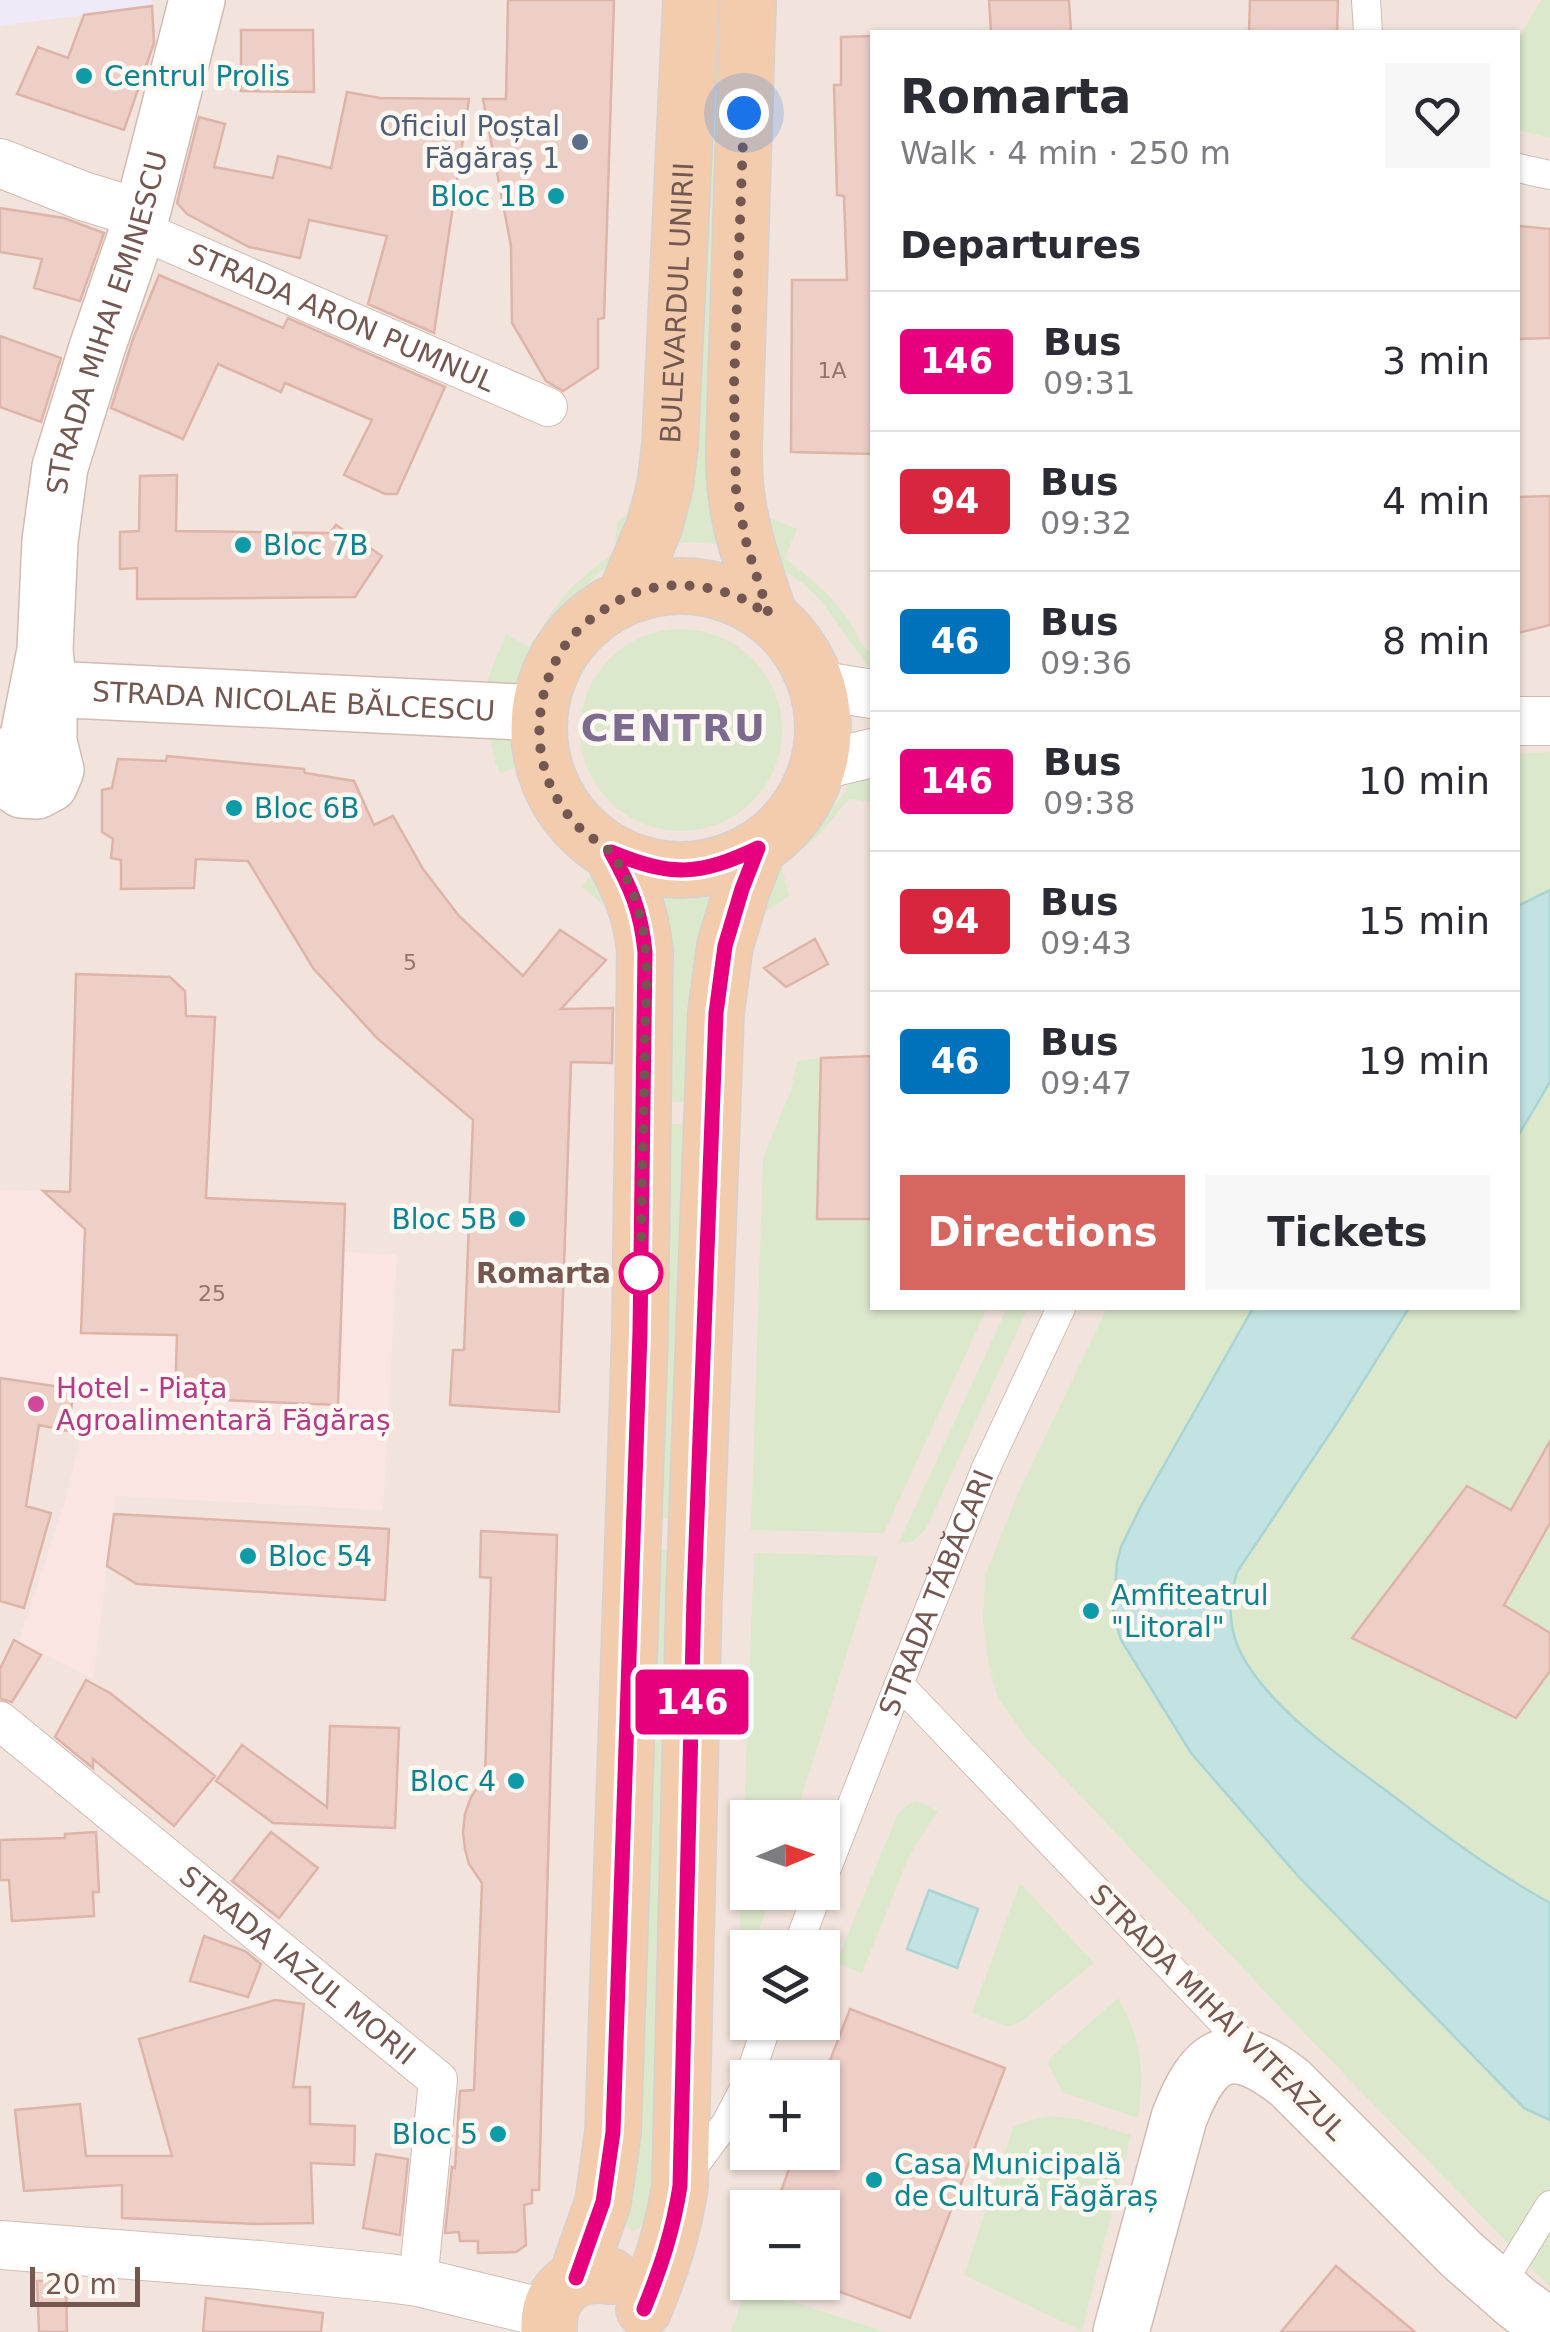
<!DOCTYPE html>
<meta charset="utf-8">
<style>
:root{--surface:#fff;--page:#f7f7f7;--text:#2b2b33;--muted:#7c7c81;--line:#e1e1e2;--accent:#d76560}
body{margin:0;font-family:"DejaVu Sans",sans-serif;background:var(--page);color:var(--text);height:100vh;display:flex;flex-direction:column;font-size:38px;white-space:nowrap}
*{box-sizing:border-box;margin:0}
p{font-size:32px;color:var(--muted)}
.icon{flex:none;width:55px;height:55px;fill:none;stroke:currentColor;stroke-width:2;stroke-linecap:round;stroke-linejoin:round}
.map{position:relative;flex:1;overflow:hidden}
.details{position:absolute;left:870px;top:30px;width:650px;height:1280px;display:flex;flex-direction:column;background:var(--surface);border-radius:0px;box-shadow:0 2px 8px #0004}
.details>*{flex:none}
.badge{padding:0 20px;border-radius:8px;font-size:35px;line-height:65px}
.needle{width:65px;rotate:88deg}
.controls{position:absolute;left:730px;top:1800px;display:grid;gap:20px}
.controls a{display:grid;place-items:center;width:110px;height:110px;border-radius:0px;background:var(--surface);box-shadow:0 2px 8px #0004;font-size:50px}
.scale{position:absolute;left:30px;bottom:25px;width:110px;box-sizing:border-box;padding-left:10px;border:5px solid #745751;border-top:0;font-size:28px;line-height:35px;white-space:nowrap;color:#745751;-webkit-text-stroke:8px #fef8f3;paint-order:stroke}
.you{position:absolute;width:50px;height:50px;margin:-25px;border:8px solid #fff;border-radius:50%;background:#1a73e8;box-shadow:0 0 0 15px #1a73e833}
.map>.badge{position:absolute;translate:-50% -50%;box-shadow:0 0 0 5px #fff}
h2{padding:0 30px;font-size:38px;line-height:90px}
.round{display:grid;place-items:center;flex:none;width:105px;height:105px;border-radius:0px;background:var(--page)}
.summary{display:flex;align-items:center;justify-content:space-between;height:170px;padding:0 30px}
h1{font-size:48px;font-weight:600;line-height:75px}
.primary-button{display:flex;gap:20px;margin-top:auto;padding:20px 30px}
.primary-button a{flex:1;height:115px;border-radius:0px;background:var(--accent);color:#fff;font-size:40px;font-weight:600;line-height:115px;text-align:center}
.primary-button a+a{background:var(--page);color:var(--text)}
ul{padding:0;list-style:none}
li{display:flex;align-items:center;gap:30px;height:140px;padding:0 30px;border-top:2px solid var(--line)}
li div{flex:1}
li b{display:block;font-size:38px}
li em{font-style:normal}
li .badge{min-width:110px;font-weight:700;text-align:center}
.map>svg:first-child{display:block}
</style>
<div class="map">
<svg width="1550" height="2332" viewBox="0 0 1550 2332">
<rect width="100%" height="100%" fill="#fbf3ed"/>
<path fill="#f2e4dc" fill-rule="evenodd" d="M0,0H1550V2332H0ZM872,32H1518V1308H872ZM748,1818H822V1892H748ZM748,1948H822V2022H748ZM748,2078H822V2152H748ZM748,2208H822V2282H748Z"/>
<path fill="#fae5e2" d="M0,1190L345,1204L344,1252L397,1255L383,1510L116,1496L93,1679L19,1641L64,1505L82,1434L0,1418Z"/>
<path fill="#f0e9f8" d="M0,0H153L152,6L0,26Z"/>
<path fill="#dce8cc" d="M716,0L720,41L724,545L691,542L676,544Z
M1541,0H1550V138L1518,130V39Z
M640,506L609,564L559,610L542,639L524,685L483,691L506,634L529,647L561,599L577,582L615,551L617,522Z
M760,514L797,529L785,558C811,579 836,598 853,627C859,638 861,647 872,652V672L821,601L806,586L776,565Z
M580 730a101 101 0 1 1 202 0a101 101 0 1 1-202 0Z
M488,726L519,736L526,744L543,784L565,821L603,856L608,908L581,887L600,865C561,832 545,812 526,764L501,773L495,763Z
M1550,752V2287L1288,2016L1027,1739L998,1698L988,1662L983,1622L985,1575L1019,1491L1107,1308H1518V754Z
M872,770V802L849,799L820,834L782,867L789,897L758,916L770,877L790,851L827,817L855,777Z
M717,882L695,959L692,1102H670L669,931L659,883L698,885Z
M821,1058L817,1219H872V1308H987L884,1533L751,1530L763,1158L791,1090L797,1061Z
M671,1124H693L681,1519H658Z
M1007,1308H1028L926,1529L913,1541L898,1544Z
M656,1550H681L658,2149L644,2219L640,2228L633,2231L622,2224Z
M754,1553L878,1556L795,1817L748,1818V1892L771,1893L754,1947L748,1948L747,1966L743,1973L738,1972Z
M917,1801L938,1811L910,1854L862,1973L836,1963L895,1820C900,1810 906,1804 917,1801Z
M1020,1883L1094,1963L1022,2021L1012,2026H1006L972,2013Z
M1118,1998C1142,2039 1145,2071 1138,2118L1062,2092L1048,2064L1050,2058Z
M1050,2116L1079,2119L1131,2135L1082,2331L964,2275L1013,2127L1030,2120Z
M746,2287L887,2332H731Z"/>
<path fill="#c2e3e2" stroke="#aad4d3" stroke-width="2.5" d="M1550,890V1082L1518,1136V906Z
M1253,1308H1409L1339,1420L1237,1572C1230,1597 1227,1621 1238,1647C1263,1704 1342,1758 1392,1795C1443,1834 1494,1872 1550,1903V2120L1524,2108L1298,1876L1191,1753L1121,1640L1113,1614L1117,1563L1121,1547L1141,1506Z
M929,1890L978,1909L957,1968L907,1949Z"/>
<path fill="#edcfc7" stroke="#deb4a9" stroke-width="2.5" d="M508,0H614L604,318L598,319V368L563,391L546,381L512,323L511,246L483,99H506Z
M989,0H1069L1071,32H991Z
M1250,0H1338L1337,32H1249Z
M152,6L154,43L124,130L17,94L38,47L68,58L84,15Z
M241,30H313L314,92L241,91Z
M872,36V454L791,452L792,280H847L844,196L837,195L834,85H841V37Z
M347,92L380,98L469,99L434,333L368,304L387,236L309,220L300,258L249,247L187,214L177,203L199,117L225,124L214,167L273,178L278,156L331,168Z
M0,208L64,218L104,233L80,301L34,288L42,259L0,252Z
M1518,226L1550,229V338L1518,339Z
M159,275L283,328L288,318L445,387L397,494H385L344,475L372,420L285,383L281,392L218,364L183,439L111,408L133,339Z
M0,336L61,358L41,422L0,407Z
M177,475L176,531L330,533L336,525L382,556L355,597L137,599V568L120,569V532L139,531L140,476Z
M1550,496V625L1518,633V497Z
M167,756L304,769L305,773L354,781L374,825L393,816L423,869L459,916L523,976L560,930L606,960L561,1009L613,1008L612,1063L571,1062L559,1412L450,1405L453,1350H464L473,1120L377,1038L313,968L248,861L196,859L194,888L121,889V860L111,858L113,839L102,832V790L112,788L118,759L166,761Z
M815,939L828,964L786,987L764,968Z
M76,974L170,977L185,991L186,1016L215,1017L206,1198L345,1204L338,1405L175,1398L177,1335L81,1333L85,1229L43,1191L70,1192Z
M872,1056V1219H817L821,1058Z
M0,1378L74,1389L68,1431L39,1425L26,1506L51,1513L24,1608L0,1601Z
M1550,1441V1523L1504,1605L1550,1633V1671L1516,1718L1352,1638L1467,1486L1511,1510Z
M114,1514L389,1529L385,1600L137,1584L107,1566Z
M481,1531L557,1535L539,2190H532V2203L524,2205L526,2245L516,2252L478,2253V2241H460L459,2232L445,2233L452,2167L455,2168L460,2091L474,2090L482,1883L469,1864L465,1849L463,1832L465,1814L471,1797L485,1777L491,1578L480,1577Z
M14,1640L41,1655L12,1702L0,1699V1669Z
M86,1680L110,1693L215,1776L174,1826L93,1759V1768L55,1737Z
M330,1726L399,1728L395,1828L273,1823L216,1781L242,1745L327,1807Z
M96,1832L99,1892H93L94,1916L12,1921L9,1880H0V1840L65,1838V1834Z
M271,1832L318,1868L279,1918L232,1881Z
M204,1936L245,1951L261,1964L248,1997L190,1981Z
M275,2000L304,2004L293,2087H310V2124L355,2126L354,2165L311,2163L313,2223L257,2224L122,2218V2185L24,2191L15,2110L80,2104L86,2156H172L139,2039Z
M850,2009L1005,2068L910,2318L822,2285V2208H775L795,2152H822V2081Z
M376,2154L408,2159L400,2235L363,2228Z
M1336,2266L1415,2332H1281Z
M66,2280L67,2332H39L37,2281Z
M206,2298L323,2313L321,2332H203Z"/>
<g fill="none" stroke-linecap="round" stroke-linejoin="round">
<g stroke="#cfbcb5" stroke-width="30">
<g id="pedestrian">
<path d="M1366,0L1368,32"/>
<path d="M1518,168L1550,175"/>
<path d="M899,1684L1254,2055"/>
<path id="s1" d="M822,1881L899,1684L986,1468L1061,1308"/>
<path d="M797,1948L818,1892"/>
<path d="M749,2078L768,2022"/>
<path d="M687,2176L726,2123L748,2081"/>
<path d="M1499,2288L1550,2205"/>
</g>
</g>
<g stroke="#cfbcb5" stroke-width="40">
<g id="minor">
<path id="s2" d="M138,229L548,407"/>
<path id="s3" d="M0,1721L438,2080L418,2282"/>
</g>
</g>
<g stroke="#cfbcb5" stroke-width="50">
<path id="tertiary" d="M0,163L83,196L142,214
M816,685L872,694
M1518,721H1550
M818,766L872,753
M0,2245L259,2265L388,2278L418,2282L549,2314"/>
</g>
<g stroke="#d1bbb3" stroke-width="58">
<g id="secondary">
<path id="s4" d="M45,650L28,737L24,745L11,756L9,772L16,786L22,790L37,791L50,784L56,770L49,742V689L45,650L50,541L60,467L97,348L138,229L197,0"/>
<path id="s5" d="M49,689L539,713"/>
<path d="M1121,2332L1179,2118C1205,2051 1231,2036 1290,2083L1462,2255L1517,2303L1550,2327"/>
</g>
</g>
<g stroke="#d8d0ce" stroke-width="58">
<g id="primary">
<path d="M748,0L734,445C734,461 734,477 736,492C741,535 756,575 769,615"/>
<circle cx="681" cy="728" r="142"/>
<path id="s6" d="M625,597L654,527L665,486L670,445L691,0"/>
<path d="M576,2279L603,2202L613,2132L640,1332L645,952C641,911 630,888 611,852"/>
<path d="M644,2309C661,2267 673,2231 680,2186L694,1597L716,1013L725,946L742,889L758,848"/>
<path d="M549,2332C547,2293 571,2270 610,2276"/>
</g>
</g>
<use href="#pedestrian" stroke="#fff" stroke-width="28"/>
<use href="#minor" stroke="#fff" stroke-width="38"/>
<use href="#tertiary" stroke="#fff" stroke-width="48"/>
<use href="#secondary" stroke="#fff" stroke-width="55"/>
<use href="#primary" stroke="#f2ccad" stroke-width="55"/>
</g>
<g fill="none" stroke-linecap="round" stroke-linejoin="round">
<g stroke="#fff" stroke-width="22">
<path id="line" d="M576,2278L603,2202L613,2132L640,1332L645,952C641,911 631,888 611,852C672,877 699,876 758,848L742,889L725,946L716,1013L694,1597L680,2186C673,2231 661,2267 644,2309"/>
</g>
<use href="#line" stroke="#e6007e" stroke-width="15"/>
<path stroke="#745751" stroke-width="10" stroke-dasharray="0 18" d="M641,1273C641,1197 644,1121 645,1045C645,1006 650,962 642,924C637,901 627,874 612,854C605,845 592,839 583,831C572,822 562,807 555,795C530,749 536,686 566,644C580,625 599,612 618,601C654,579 706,582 743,599C752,603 760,610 769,615L747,546L736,490L734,385L744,113"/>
</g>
<g fill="#0f9aa8" stroke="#fef8f3" stroke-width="4">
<circle cx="84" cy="76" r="10"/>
<circle cx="556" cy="196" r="10"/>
<circle cx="243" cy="545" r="10"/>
<circle cx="234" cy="808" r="10"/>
<circle cx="517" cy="1219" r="10"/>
<circle cx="248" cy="1556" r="10"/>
<circle cx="1091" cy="1611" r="10"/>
<circle cx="516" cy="1781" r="10"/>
<circle cx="498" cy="2134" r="10"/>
<circle cx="874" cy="2180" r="10"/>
</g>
<circle fill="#5c6f8a" stroke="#fef8f3" stroke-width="4" cx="580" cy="142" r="10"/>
<circle fill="#fff" stroke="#e6007e" stroke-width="5" cx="641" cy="1273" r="20"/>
<circle fill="#d1479c" stroke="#fef8f3" stroke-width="4" cx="36" cy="1404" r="10"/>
<g text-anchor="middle" stroke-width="9" stroke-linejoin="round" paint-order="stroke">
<g font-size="22" fill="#92756e">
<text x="832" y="378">1A</text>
<text x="410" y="970">5</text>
<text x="212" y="1301">25</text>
</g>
<g font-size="28" fill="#0d838f" stroke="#fef8f3" text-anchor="start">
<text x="104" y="86">Centrul Prolis</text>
<text x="536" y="206" text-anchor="end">Bloc 1B</text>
<text x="263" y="555">Bloc 7B</text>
<text x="254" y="818">Bloc 6B</text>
<text x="497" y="1229" text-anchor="end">Bloc 5B</text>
<text x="268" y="1566">Bloc 54</text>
<text x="1111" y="1605">Amfiteatrul<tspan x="1111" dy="32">"Litoral"</tspan></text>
<text x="496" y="1791" text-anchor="end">Bloc 4</text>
<text x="478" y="2144" text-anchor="end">Bloc 5</text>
<text x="894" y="2174">Casa Municipală<tspan x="894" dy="32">de Cultură Făgăraș</tspan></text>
</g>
<g font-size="28" fill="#4e5e75" stroke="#fef8f3" text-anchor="end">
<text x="560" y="136">Oficiul Poștal<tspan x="560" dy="32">Făgăraș 1</tspan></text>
</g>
<g font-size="28" fill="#745751" stroke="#fef8f3">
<text dy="10" stroke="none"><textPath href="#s6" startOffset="302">BULEVARDUL UNIRII</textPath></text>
<text dy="10" stroke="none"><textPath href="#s2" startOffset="222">STRADA ARON PUMNUL</textPath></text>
<text dy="10" stroke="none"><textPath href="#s4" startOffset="655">STRADA MIHAI EMINESCU</textPath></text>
<text dy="10" stroke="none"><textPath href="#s5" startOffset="245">STRADA NICOLAE BĂLCESCU</textPath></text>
<text dy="10" stroke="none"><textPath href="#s1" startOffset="310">STRADA TĂBĂCARI</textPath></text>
<text dy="10" stroke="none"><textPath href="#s3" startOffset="385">STRADA IAZUL MORII</textPath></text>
<text transform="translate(1218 2012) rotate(45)" y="10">STRADA MIHAI VITEAZUL</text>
</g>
<g font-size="28" font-weight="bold" fill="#745751" stroke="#fef8f3" text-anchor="end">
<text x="611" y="1283">Romarta</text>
</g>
<g font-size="28" fill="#b23c85" stroke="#fef8f3" text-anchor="start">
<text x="56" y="1398">Hotel - Piața<tspan x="56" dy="32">Agroalimentară Făgăraș</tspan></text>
</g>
<g font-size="38" font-weight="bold" letter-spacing="2.5" fill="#7c6a8f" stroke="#fef8f3">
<text x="674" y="741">CENTRU</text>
</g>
</g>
</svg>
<div class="controls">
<a><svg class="needle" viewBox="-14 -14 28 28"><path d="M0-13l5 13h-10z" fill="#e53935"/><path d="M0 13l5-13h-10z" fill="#7c7c81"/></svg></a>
<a><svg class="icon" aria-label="layers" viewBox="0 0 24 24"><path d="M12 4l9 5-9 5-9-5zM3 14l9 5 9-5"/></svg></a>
<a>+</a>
<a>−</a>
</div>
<div class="scale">20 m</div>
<div class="you" style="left:744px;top:113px"></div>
<b class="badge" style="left:692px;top:1702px;background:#e6007e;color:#fff">146</b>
<section class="details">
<div class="summary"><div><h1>Romarta</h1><p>Walk · 4 min · 250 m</p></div><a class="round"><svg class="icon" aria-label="heart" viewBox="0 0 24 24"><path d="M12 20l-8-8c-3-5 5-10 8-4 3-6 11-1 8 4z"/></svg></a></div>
<h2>Departures</h2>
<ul>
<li><span class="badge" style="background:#e6007e;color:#fff">146</span><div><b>Bus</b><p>09:31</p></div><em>3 min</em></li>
<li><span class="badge" style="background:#d7263d;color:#fff">94</span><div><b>Bus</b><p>09:32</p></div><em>4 min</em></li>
<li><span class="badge" style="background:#0072bc;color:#fff">46</span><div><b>Bus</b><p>09:36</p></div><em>8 min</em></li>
<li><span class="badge" style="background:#e6007e;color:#fff">146</span><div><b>Bus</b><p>09:38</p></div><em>10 min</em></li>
<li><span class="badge" style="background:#d7263d;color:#fff">94</span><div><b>Bus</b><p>09:43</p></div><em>15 min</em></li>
<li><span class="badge" style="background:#0072bc;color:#fff">46</span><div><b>Bus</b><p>09:47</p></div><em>19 min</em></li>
</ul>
<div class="primary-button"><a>Directions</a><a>Tickets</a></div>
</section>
</div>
